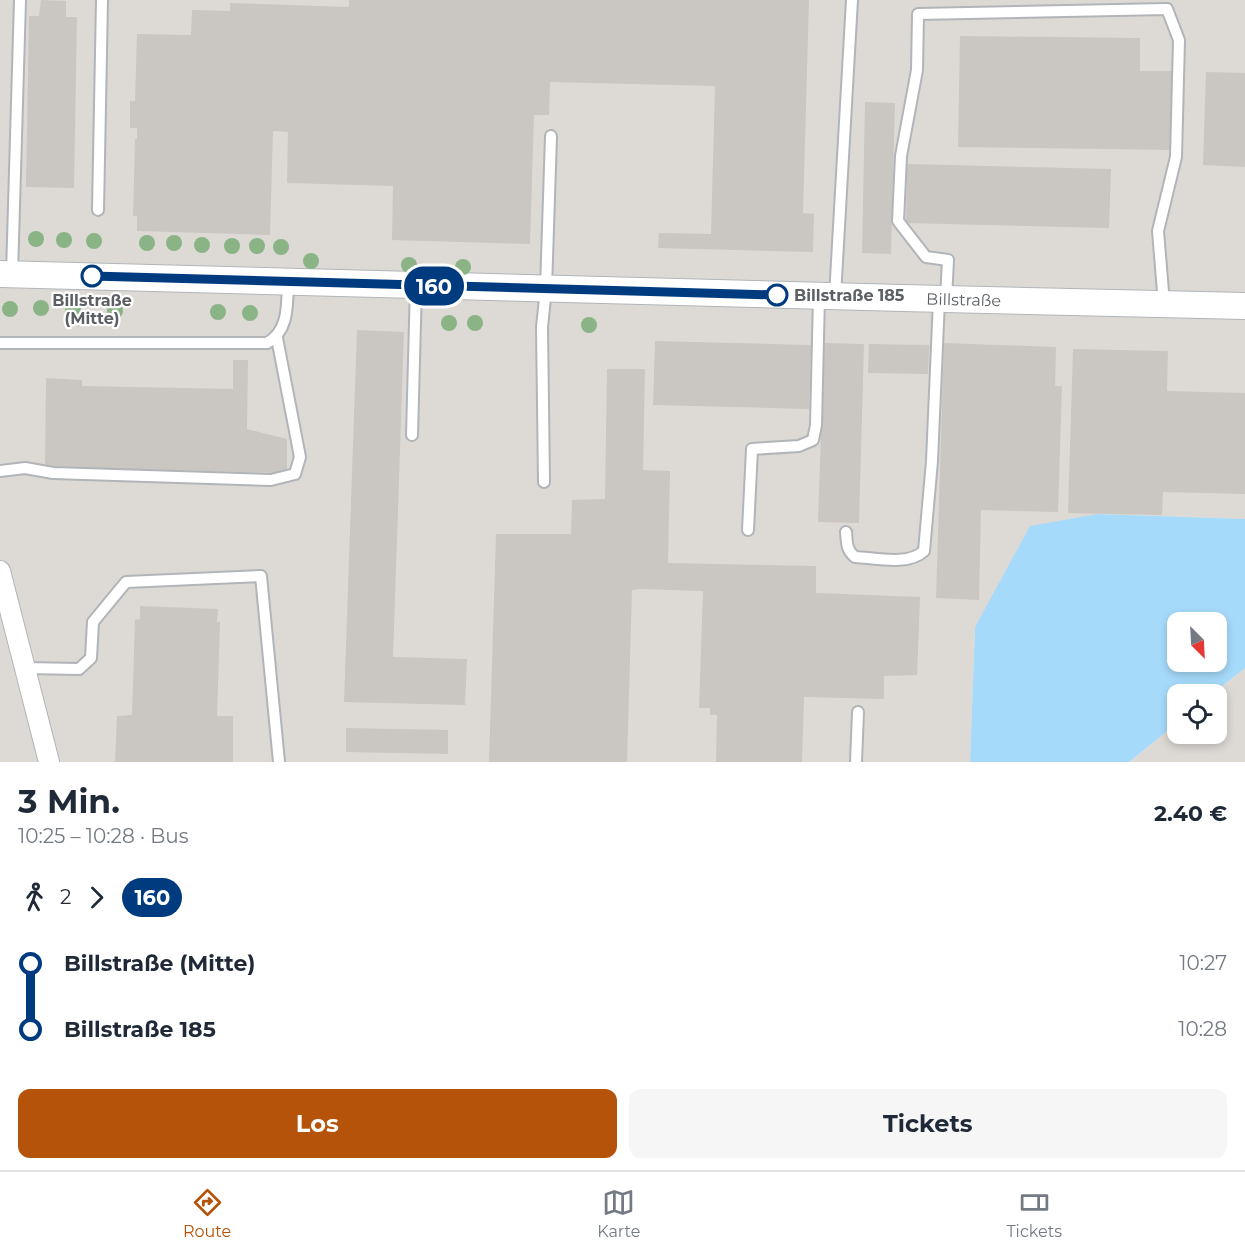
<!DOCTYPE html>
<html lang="de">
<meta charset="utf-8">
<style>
:root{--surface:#fff;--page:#f6f6f7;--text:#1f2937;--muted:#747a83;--line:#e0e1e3;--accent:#b45309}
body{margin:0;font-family:Montserrat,sans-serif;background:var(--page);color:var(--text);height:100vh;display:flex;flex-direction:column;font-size:22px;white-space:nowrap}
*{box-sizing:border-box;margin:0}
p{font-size:20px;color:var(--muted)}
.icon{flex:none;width:33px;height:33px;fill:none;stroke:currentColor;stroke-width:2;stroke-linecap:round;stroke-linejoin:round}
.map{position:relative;height:762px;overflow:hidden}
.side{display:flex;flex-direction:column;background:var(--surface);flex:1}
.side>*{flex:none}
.badge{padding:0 12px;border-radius:20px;font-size:21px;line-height:39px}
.needle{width:39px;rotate:156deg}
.controls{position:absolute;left:1167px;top:612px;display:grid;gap:12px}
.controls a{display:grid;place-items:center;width:60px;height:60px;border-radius:12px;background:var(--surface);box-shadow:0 3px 9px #0003;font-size:30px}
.map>.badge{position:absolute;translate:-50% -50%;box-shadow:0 0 0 3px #fff}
.legs{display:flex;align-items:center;gap:9px;height:66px;padding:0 18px;font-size:20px}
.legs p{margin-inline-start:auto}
.overview{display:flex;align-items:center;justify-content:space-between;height:102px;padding:0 18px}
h1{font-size:33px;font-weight:700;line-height:45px}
.action{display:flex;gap:12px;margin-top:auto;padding:12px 18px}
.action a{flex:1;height:69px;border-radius:12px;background:var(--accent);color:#fff;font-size:24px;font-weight:700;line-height:69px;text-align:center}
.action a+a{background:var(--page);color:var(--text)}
ul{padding:0 18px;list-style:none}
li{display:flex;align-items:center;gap:21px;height:66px;font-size:22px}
li i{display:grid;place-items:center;width:9px;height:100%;margin:0 8px;background:currentColor}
li i::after{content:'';width:15px;height:15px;margin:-8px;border:4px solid;border-radius:50%;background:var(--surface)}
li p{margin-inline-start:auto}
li:first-child i{background:linear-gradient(#0000 50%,currentColor 0)}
li:last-child i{background:linear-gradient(currentColor 50%,#0000 0)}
.tab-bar{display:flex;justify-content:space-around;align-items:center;height:84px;border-top:2px solid var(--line);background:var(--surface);font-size:16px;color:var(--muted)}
.tab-bar a{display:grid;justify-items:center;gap:3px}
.tab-bar .current{color:var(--accent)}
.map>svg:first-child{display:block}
</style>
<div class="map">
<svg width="1245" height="762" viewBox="0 0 1245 762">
<rect width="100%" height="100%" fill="#eeebe4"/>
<path fill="#dddad6" d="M0,0H1245V519L1098,514L975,627L970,762H0Z
M1245,668V762H1129L1177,723L1178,734H1216V694H1212Z"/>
<path fill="#a6dafb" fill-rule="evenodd" d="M1098,514L1245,519V668L1212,694H1178L1177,723L1129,762H970L975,627L1030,526ZM1178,622H1216V662H1178Z"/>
<path fill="#cac6c1" d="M41,0L66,1V17H77L74,188L26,187L29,16H39Z
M349,0H809L803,213L814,214L813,252L658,248L659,233L711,234L715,86L550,82L549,115H534L530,244L392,240L393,186L287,183L288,132L273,131L270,235L137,231V216H133L135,139H137V128H130V101H135L137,34L191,35L192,10L230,11V3L349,7Z
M960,36L1140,38V71H1173L1172,150L958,147Z
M1206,72L1245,73V167L1203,165Z
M865,102L895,103L891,254L862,253Z
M907,164L1111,169L1109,228L906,223Z
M357,330L404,332L393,657L467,659L465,705L344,702Z
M655,341L811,345L809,409L653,405Z
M824,343L864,344L859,523L818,522Z
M944,343L1056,347L1055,386H1062L1058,512L981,510L979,600L936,598Z
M869,344L929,345L928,374L868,373Z
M1073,349L1168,351L1167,391L1245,393V494L1163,492L1162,515L1068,513Z
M233,360H248L247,429L287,439V473L45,467L46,378L82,380V386L233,389Z
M607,369H645L643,470L670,471L668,563L816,566V593L920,597L917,675L884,676V699L804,697L802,762H716L717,715H710V708H699L703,591L640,589L632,590L627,762H489L496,534H571L572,500L605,499Z
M140,606L218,609L217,622H220L217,716H233V762H115L117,716L132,715L135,620L140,619Z
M346,728L448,730V754L346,752Z"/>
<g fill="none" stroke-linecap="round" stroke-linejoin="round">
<g stroke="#b1b5b8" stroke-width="14">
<path id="service" d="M98,210L102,0
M12,274L20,0
M835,296L852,0
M946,299L948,260L926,257L898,221L901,156L917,70L918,14L1167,9L1179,40L1176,157L1158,231L1164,304
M0,343H267C289,331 287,305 288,282
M412,435L416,285
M0,471L25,468L53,473L271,480L295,474L300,457L277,338
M544,482L542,327L546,289L551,136
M748,530L752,449L799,446L813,440L816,425L819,296
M846,532C847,542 846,550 855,557C876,558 908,566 924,551L932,461L939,300
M25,668L79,669L91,658L93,622L126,582L261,576L279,762
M856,762L858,712"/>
</g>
<g stroke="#b1b5b8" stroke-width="22">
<path id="minor" d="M0,571L49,762"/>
</g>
<g stroke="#b1b5b8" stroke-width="28">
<g id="tertiary">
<path id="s1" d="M0,274L903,298L1245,306"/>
</g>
</g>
<use href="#service" stroke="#fff" stroke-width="10"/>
<use href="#minor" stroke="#fff" stroke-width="20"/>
<use href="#tertiary" stroke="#fff" stroke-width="26"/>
</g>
<g fill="#8ab386">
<circle cx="36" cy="239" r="8"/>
<circle cx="64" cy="240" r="8"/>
<circle cx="94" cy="241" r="8"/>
<circle cx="147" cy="243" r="8"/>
<circle cx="174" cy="243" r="8"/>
<circle cx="202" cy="245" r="8"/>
<circle cx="232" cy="246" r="8"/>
<circle cx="257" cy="246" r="8"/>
<circle cx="281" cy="247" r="8"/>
<circle cx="311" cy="261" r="8"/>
<circle cx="409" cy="265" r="8"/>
<circle cx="463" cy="267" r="8"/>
<circle cx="41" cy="308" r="8"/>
<circle cx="10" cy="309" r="8"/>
<circle cx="73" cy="309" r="8"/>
<circle cx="115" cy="311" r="8"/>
<circle cx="218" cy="312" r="8"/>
<circle cx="250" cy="313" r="8"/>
<circle cx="449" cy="323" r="8"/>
<circle cx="475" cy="323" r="8"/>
<circle cx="589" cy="325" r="8"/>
</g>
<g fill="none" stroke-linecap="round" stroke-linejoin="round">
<g stroke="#fff" stroke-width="14">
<path id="line-1" d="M92,276L777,295"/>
</g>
<use href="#line-1" stroke="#003b80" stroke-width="9"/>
</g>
<g fill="#fff" stroke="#003b80" stroke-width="3">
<circle cx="92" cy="276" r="10"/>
<circle cx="777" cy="295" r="10"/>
</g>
<g text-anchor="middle" stroke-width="4.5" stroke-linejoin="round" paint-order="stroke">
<g font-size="16" font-weight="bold" fill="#5c6064" stroke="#fff" text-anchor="start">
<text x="794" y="301">Billstraße 185</text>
<text x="92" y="306" text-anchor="middle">Billstraße<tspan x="92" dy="18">(Mitte)</tspan></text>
</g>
<g font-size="16" fill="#5c6064" stroke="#fff">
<text dy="6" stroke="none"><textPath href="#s1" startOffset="964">Billstraße</textPath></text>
</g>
</g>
</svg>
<div class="controls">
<a><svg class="needle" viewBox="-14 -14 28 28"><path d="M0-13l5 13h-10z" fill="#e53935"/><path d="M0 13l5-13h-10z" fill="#747a83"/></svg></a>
<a><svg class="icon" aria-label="locate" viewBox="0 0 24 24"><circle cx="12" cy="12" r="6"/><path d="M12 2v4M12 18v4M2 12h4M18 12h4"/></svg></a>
</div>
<b class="badge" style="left:434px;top:286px;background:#003b80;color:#fff">160</b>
</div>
<section class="side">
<div class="overview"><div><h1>3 Min.</h1><p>10:25 – 10:28 · Bus</p></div><b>2.40 €</b></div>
<div class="legs"><svg class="icon" aria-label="walk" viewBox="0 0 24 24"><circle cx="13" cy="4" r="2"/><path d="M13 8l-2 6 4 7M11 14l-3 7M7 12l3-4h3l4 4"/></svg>2<svg class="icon" aria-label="forward" viewBox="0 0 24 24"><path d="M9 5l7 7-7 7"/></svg><b class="badge" style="background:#003b80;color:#fff">160</b></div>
<ul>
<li><i style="color:#003b80"></i><b>Billstraße (Mitte)</b><p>10:27</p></li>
<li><i style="color:#003b80"></i><b>Billstraße 185</b><p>10:28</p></li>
</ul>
<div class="action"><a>Los</a><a>Tickets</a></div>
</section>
<nav class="tab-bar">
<a class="current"><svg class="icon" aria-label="directions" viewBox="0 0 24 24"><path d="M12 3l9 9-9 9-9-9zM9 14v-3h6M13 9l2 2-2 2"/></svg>Route</a>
<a><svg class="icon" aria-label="map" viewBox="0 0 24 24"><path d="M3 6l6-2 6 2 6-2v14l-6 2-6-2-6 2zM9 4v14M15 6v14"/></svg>Karte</a>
<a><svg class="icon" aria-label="tickets" viewBox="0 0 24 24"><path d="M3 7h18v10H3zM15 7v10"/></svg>Tickets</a>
</nav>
